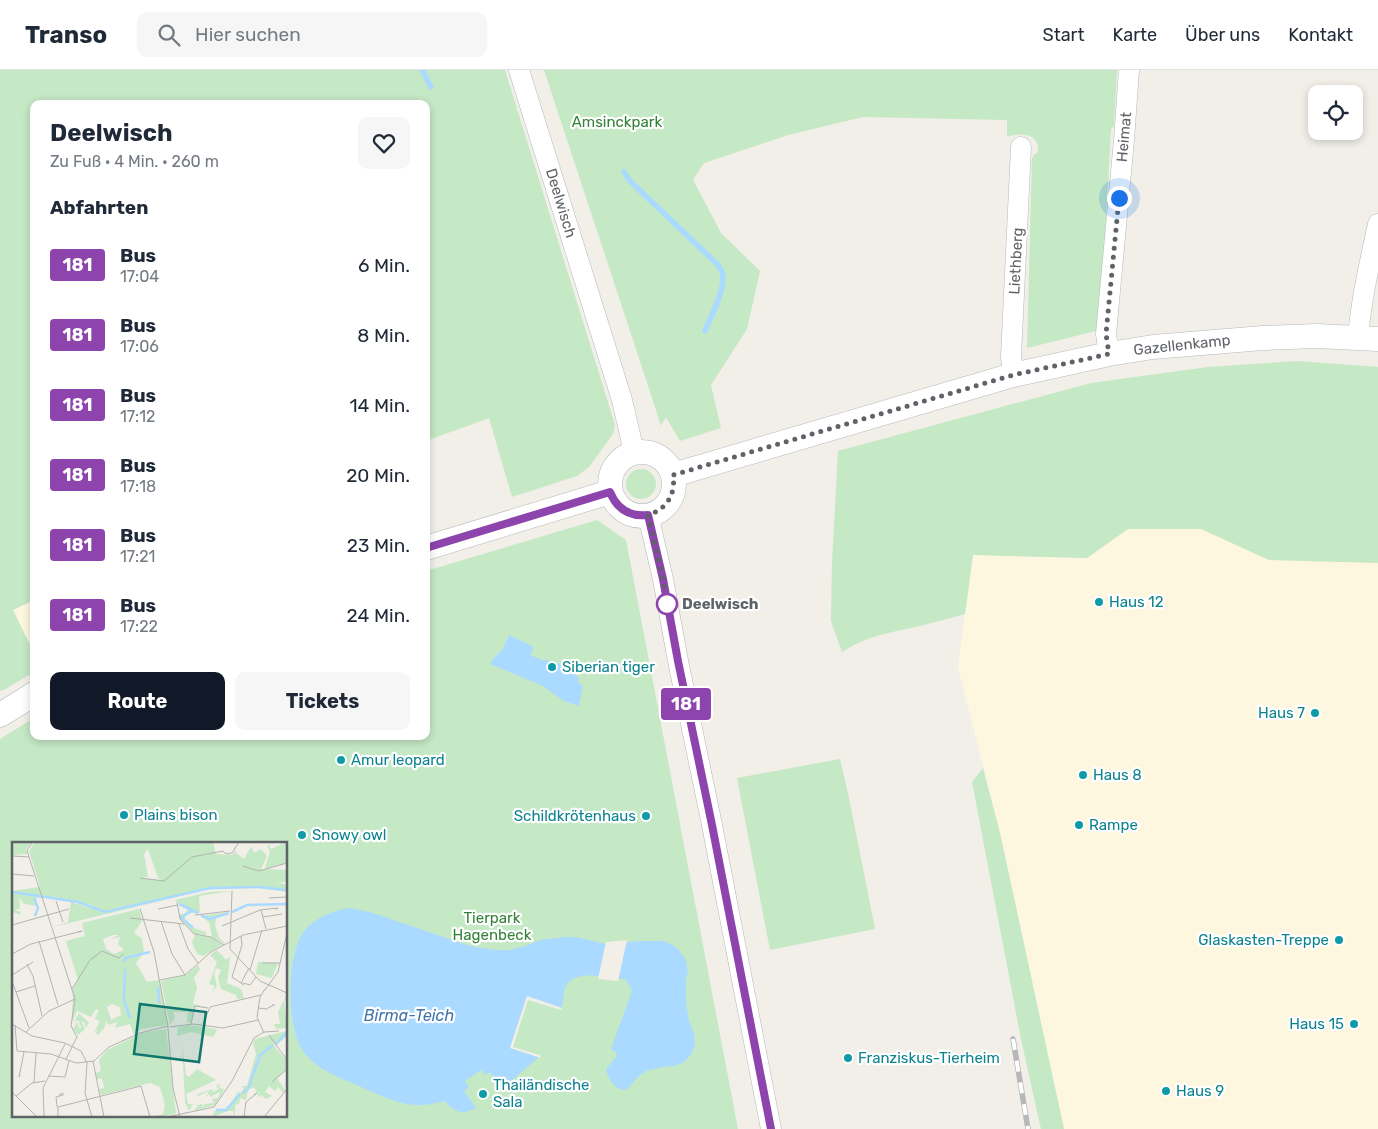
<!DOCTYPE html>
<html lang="de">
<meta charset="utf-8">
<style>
:root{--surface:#fff;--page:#f6f6f7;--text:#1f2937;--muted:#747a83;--line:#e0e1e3;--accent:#111827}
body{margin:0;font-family:Rubik,sans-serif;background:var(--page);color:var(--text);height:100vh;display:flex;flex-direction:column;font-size:19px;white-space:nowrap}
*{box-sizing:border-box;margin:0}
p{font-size:16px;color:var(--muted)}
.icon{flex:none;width:28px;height:28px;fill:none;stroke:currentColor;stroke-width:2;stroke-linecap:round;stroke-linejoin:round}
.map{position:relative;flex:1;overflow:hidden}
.panel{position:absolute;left:30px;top:30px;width:400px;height:640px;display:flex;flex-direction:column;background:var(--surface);border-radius:10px;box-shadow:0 2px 8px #0003}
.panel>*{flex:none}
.badge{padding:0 10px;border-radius:4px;font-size:18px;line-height:32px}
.buttons{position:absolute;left:1308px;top:15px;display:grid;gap:10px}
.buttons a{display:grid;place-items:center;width:55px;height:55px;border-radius:10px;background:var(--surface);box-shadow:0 2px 8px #0003;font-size:25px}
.you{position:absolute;width:25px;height:25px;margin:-12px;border:4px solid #fff;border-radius:50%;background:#1a73e8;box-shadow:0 0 0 8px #1a73e833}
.map>.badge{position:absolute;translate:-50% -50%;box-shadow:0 0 0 2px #fff}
h2{padding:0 20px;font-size:19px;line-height:45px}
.round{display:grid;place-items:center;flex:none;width:52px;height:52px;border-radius:10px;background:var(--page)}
.summary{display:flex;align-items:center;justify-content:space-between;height:85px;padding:0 20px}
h1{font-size:24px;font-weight:700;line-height:38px}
.cta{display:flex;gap:10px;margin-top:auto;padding:10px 20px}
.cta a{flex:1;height:58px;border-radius:10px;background:var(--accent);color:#fff;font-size:20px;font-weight:700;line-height:58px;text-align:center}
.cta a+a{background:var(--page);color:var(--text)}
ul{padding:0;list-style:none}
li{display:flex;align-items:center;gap:15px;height:70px;padding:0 20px}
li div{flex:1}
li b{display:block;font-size:19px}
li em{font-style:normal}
li .badge{min-width:55px;font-weight:700;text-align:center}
header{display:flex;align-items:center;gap:30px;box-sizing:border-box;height:70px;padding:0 25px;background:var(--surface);border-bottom:1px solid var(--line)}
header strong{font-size:24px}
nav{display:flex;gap:28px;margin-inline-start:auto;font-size:18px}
.search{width:350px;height:45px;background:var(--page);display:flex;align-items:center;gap:12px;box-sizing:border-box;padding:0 18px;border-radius:10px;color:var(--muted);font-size:19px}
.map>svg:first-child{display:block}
</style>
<header>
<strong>Transo</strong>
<div class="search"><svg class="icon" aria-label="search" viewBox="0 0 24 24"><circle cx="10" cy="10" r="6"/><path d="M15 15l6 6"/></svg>Hier suchen</div>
<nav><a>Start</a><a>Karte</a><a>Über uns</a><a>Kontakt</a></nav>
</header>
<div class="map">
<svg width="1378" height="1059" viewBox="0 0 1378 1059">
<rect width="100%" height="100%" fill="#f1efe8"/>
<path fill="#fef7e0" d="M1128,459H1201L1269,490L1378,493V1059H1064L1000,763L958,597L973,485L1087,488Z
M34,530V583L13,540Z"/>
<path fill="#c5e8c5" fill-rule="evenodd" d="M0,0H505L615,355L613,364L589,397L577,406L512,427L489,348L426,371V34H34V530L13,540L34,583V602L2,621L0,620Z
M544,0H1117L1114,56L1111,59L1100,260L1027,278L1032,89L1034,85L1038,82C1040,63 1021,62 1007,67V50L863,47L788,65L704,93L693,110L721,163L760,201L747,259L711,315L721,358L680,371L666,347L661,356L657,343Z
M1297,291L1378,297V493L1269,490L1201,459H1128L1087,488L973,485L965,544C950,548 935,552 920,556C892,562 866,566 842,582L831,551L832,492L838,381L1091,313L1208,297Z
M626 414a15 15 0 1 1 30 0a15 15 0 1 1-30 0Z
M597,450L626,470L738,1059H0V669L34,648V666H426V501ZM14,773H286V1045H14Z
M840,689L849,728L875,859L770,880L737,708Z
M983,698L1000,763L1064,1059H1041L1021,969L972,712Z"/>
<path fill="#aadaff" d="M509,565L532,576L533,580L530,585L542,590H547L550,594L558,593L579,608L578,613L583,616L579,636L564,631L543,616L490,594L492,590L503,579Z
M351,838L373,843L470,876L496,880H508L526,876L540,870L566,867H576L605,874L641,871H664L673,875L679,880L686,890L688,902L686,909V933L689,951L694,964L695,974L692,983L684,992L675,996L663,997L646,1001L638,1007L626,1020C615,1020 608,1009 606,999L617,986L616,982L611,979L632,921L628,913L624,909C609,908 577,899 567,914C563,920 563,931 562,938L527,927L510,978L539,987L502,1019L490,1002L485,1005L481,1000L465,1011L469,1017L464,1021L476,1038C462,1045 455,1043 445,1031C413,1040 398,1033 368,1020C346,1010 322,1003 306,985C285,962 286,885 304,861C315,848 335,839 351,838Z"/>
<path fill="#f1efe8" d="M627,870L618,911L598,909L606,872Z
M527,926L562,938L561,940L528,930L513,977L540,985L541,988L510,978Z"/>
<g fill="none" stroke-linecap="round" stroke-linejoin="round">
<path stroke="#aadaff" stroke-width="5.5" d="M422,0L431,17
M624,102L630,111L715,192C718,195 721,199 722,202C727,217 711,246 705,261"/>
<g stroke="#b5b8bc" stroke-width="21">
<path id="minor" d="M519,0L622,330L634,382
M1358,268C1361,229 1370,192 1378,154
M1109,284L1106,264L1124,70L1129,0
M1013,305L1011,287L1021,77
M648,445L663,509L678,591L712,755L771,1059"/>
</g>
<g stroke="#b5b8bc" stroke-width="25">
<path id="tertiary" d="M610 414a32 32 0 1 1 64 0a32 32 0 1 1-64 0Z
M673,405L1013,305L1109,284L1153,277L1263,268L1316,266L1378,269
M426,478L610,422
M0,645L34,624"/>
</g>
<use href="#minor" stroke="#fff" stroke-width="20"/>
<use href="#tertiary" stroke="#fff" stroke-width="24"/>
<g stroke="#b6b7b8" stroke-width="5.5">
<path id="rail" d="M1013,969L1028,1059"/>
</g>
<use href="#rail" stroke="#fff" stroke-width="4" stroke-dasharray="11" stroke-linecap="butt"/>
</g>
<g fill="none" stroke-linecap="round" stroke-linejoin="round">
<g stroke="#fff" stroke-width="11">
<path id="line" d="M426,478L610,422C617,439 630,447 648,445L663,509L678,591L712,755L771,1059"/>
</g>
<use href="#line" stroke="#8e44ad" stroke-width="8"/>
<path stroke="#5f6368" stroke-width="5" stroke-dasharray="0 9" d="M667,534L663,509L648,445C667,439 676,424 673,405L1013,305L1109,284L1106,264L1119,128"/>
</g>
<g fill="#0f9aa8" stroke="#fff" stroke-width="2">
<circle cx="1099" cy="532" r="5"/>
<circle cx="552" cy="597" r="5"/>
<circle cx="1315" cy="643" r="5"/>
<circle cx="341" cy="690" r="5"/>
<circle cx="1083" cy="705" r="5"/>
<circle cx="124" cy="745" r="5"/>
<circle cx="646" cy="746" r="5"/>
<circle cx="1079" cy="755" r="5"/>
<circle cx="302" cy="765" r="5"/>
<circle cx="1339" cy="870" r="5"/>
<circle cx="1354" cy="954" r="5"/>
<circle cx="848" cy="988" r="5"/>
<circle cx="1166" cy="1021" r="5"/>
<circle cx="483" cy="1024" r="5"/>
</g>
<circle fill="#fff" stroke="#8e44ad" stroke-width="2.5" cx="667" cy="534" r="10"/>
<g text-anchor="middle" stroke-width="4.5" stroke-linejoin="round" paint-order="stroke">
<g font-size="15" fill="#348238" stroke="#fff">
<text x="617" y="57">Amsinckpark</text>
<text x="492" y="853">Tierpark<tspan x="492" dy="17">Hagenbeck</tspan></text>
</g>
<g font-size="15" fill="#5f6368" stroke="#fff">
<text transform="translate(1124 67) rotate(-85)" y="5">Heimat</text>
<text transform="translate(561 133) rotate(73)" y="5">Deelwisch</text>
<text transform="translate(1016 191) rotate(-87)" y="5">Liethberg</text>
<text transform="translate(1182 275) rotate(-6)" y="5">Gazellenkamp</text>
</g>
<g font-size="15" fill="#0d838f" stroke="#fff" text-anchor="start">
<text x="1109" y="537">Haus 12</text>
<text x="562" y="602">Siberian tiger</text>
<text x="1305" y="648" text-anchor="end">Haus 7</text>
<text x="351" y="695">Amur leopard</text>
<text x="1093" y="710">Haus 8</text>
<text x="134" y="750">Plains bison</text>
<text x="636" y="751" text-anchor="end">Schildkrötenhaus</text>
<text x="1089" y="760">Rampe</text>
<text x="312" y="770">Snowy owl</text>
<text x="1329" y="875" text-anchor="end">Glaskasten-Treppe</text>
<text x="1344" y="959" text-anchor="end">Haus 15</text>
<text x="858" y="993">Franziskus-Tierheim</text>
<text x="493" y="1020">Thailändische<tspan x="493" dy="17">Sala</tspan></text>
<text x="1176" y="1026">Haus 9</text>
</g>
<g font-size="15" font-weight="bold" fill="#5f6368" stroke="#fff" text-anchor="start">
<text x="682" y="539">Deelwisch</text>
</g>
<g font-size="16" font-style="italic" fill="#4174aa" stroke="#fff">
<text x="409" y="951">Birma-Teich</text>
</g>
</g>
<g transform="translate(12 772)">
<rect width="275" height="275" fill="#f1efe8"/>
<path d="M1,0H20L14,7L15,12L1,13ZM23,0H201L204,12L220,13L224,8V11L232,17L239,5L242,11L249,7L255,14L249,27L275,28V40H266L275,43V50L247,46L197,47L41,85L56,80L59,60L81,67L80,63L40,55L24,56L26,64L12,62L7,56L8,66L2,69H8L9,73L1,70L0,81V49L28,45L17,9ZM136,7L146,36L150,38L128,36L136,35L132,12ZM264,0L257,4L259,7L275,0V21L253,27L258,9L255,4ZM219,49L187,54L188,71H176L172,77L182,86L194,90V93L183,92L168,77L167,72H173L176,67L163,58L197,50ZM127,67L130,79L122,91L130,96L132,111L124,121L135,140L147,138L155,183L129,187L122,193L118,182L103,186L105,180L96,183L94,178L93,185L86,193L82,189H86L84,187L88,179L83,177L87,168L84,167L79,175L65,169L61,178L66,181L67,186L70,185L67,182L68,180L63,178L67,171L77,181L73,186V181L69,179L73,187L66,193L61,187L65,181L60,178L61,147L66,138L54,99L73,94L70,81ZM101,93H107L99,97L108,95L106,102L112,108L102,112L94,107L91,97ZM100,162L108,165L109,173L99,178L95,165ZM217,70L204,75L203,83L207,96L214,102L200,95L197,80L188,74ZM183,93L199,95L210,103L191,114L185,112L180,100ZM205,108L214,118L218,115L215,141L229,147L232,156L225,157L224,153L209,147L206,136L209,128L204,126L202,132L205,144L200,151L203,144L197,142L205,120L198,113ZM246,120L266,121L260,136L244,132ZM186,123L188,127L182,136L185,145L181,162L195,165L183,164L179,180L175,181L176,170H161L163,176L158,183L149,139L174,133ZM275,152L272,160L275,186L264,187L262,182H268L266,170ZM178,183L204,187L205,188L201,195L179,190L165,194L166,185ZM154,187L164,272L141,275L151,272L153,263L148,245L138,241L89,253L87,247L92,246L91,240L89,236L85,237L84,231L89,229L87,218L95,208L130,191ZM275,189V194L263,204L260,198L262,204L275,219V226L265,236L273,248L271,251L266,245L263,249L257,244L253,250L260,254L254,257L249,253L247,255L242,245L236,248L234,258L228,256L227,262L223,263V275L221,269H216L200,275L204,267H215L226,250L229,251L232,246L229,244H235L244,212L241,201L243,197ZM170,201L174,233L177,235L185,227L204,238L174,252L176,262H181L177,269L173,260ZM208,242L207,245L212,248L203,263L182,269L186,263L190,262L192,266V262L202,261L200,257L206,256L208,250L198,255V252L194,255L197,249L186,254L184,253L200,247L201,250L207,247L204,244Z" fill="#c5e8c5" fill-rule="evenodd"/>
<path fill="none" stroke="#aadaff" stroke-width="2.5" d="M0,50L66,60L93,70L198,46L247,45L275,48M22,56L26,66L23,74M167,62L186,71M180,69L169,75L181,86M220,70L235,63L275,62M189,73L198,77L217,71M113,120V116L138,110M113,127L112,158L118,176M146,145L147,161M264,202L275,190M230,251L236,247L248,213L261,203M204,268H214L228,252"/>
<path fill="none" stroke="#b3b3b1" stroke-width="1" d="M21,0L15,8L17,15L63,157L59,184L65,195L54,217M214,12L220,11L227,0M0,14L17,15M231,24L247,29L275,21M0,32L22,34M128,36L152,39L180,15L211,9L214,12M220,49L218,107L248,139L275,151M257,56L275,55M44,59L51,80M165,60L168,77L182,92L199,95L212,103M128,67L142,110L156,184M146,67L166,63M249,68L254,87M183,73L218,69M251,75L270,72M118,76L172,82M149,79L160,112L173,133M167,82L176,107L186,121M0,83L57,67M210,84L248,68L266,66L264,68M229,94L230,103L220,135L232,143M27,99L46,163M0,112L19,102L70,89L66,90M250,121H268M15,122L21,134L30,174M238,128L250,88M0,133L21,120M148,138L173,133L199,110L231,93L275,84M0,139L17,186M229,141L237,126M231,141L238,143L244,135M60,147L78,118L90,109L107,116L111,112M253,148L266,130L275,91M4,150L23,144M246,166L254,167L262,163V162L260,164M0,182L20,194L53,201L69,209L75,221L73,251L80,275M179,182L183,164L196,166M191,182L198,165L249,153M3,183L5,209M158,185L181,182L211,186L246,178M156,187L161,246L168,275M14,190L37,169L63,157M252,191L245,175L248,155L253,147M257,193L275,218M5,209L39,212M39,212L64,221L82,219L97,205L128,191L156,184V187M81,219L92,275M8,232L7,235L12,210M36,234L53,235L57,219M260,240L275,227M22,241L24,211M1,251L25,275M4,254L20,241L33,239M45,265L44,255L51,253V251L47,253M32,275L31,246L53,202M46,275V265L129,244L138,275M155,275L202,265L220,239L242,196L252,190L267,189M232,275L234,260L245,251L242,253M252,275L275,247"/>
<path fill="#0f766e" fill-opacity="0.15" stroke="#0f766e" stroke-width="2.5" d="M128,162L194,170L187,220L122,212Z"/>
<rect width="275" height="275" fill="none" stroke="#5f6368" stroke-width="2.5"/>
</g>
</svg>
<div class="buttons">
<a><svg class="icon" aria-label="locate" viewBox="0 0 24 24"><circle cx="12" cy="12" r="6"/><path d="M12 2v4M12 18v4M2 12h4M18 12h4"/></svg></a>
</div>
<div class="you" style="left:1119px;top:128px"></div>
<b class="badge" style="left:686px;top:634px;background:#8e44ad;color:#fff">181</b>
<section class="panel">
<div class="summary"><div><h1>Deelwisch</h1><p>Zu Fuß · 4 Min. · 260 m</p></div><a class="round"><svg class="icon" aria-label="heart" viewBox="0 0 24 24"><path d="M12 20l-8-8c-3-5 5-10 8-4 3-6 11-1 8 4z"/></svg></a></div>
<h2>Abfahrten</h2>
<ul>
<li><span class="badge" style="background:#8e44ad;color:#fff">181</span><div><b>Bus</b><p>17:04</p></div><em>6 Min.</em></li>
<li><span class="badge" style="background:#8e44ad;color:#fff">181</span><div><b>Bus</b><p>17:06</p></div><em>8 Min.</em></li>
<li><span class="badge" style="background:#8e44ad;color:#fff">181</span><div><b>Bus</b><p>17:12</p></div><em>14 Min.</em></li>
<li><span class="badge" style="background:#8e44ad;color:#fff">181</span><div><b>Bus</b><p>17:18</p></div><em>20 Min.</em></li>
<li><span class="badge" style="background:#8e44ad;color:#fff">181</span><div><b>Bus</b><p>17:21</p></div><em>23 Min.</em></li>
<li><span class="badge" style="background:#8e44ad;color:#fff">181</span><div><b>Bus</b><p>17:22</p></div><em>24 Min.</em></li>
</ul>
<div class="cta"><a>Route</a><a>Tickets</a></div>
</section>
</div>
